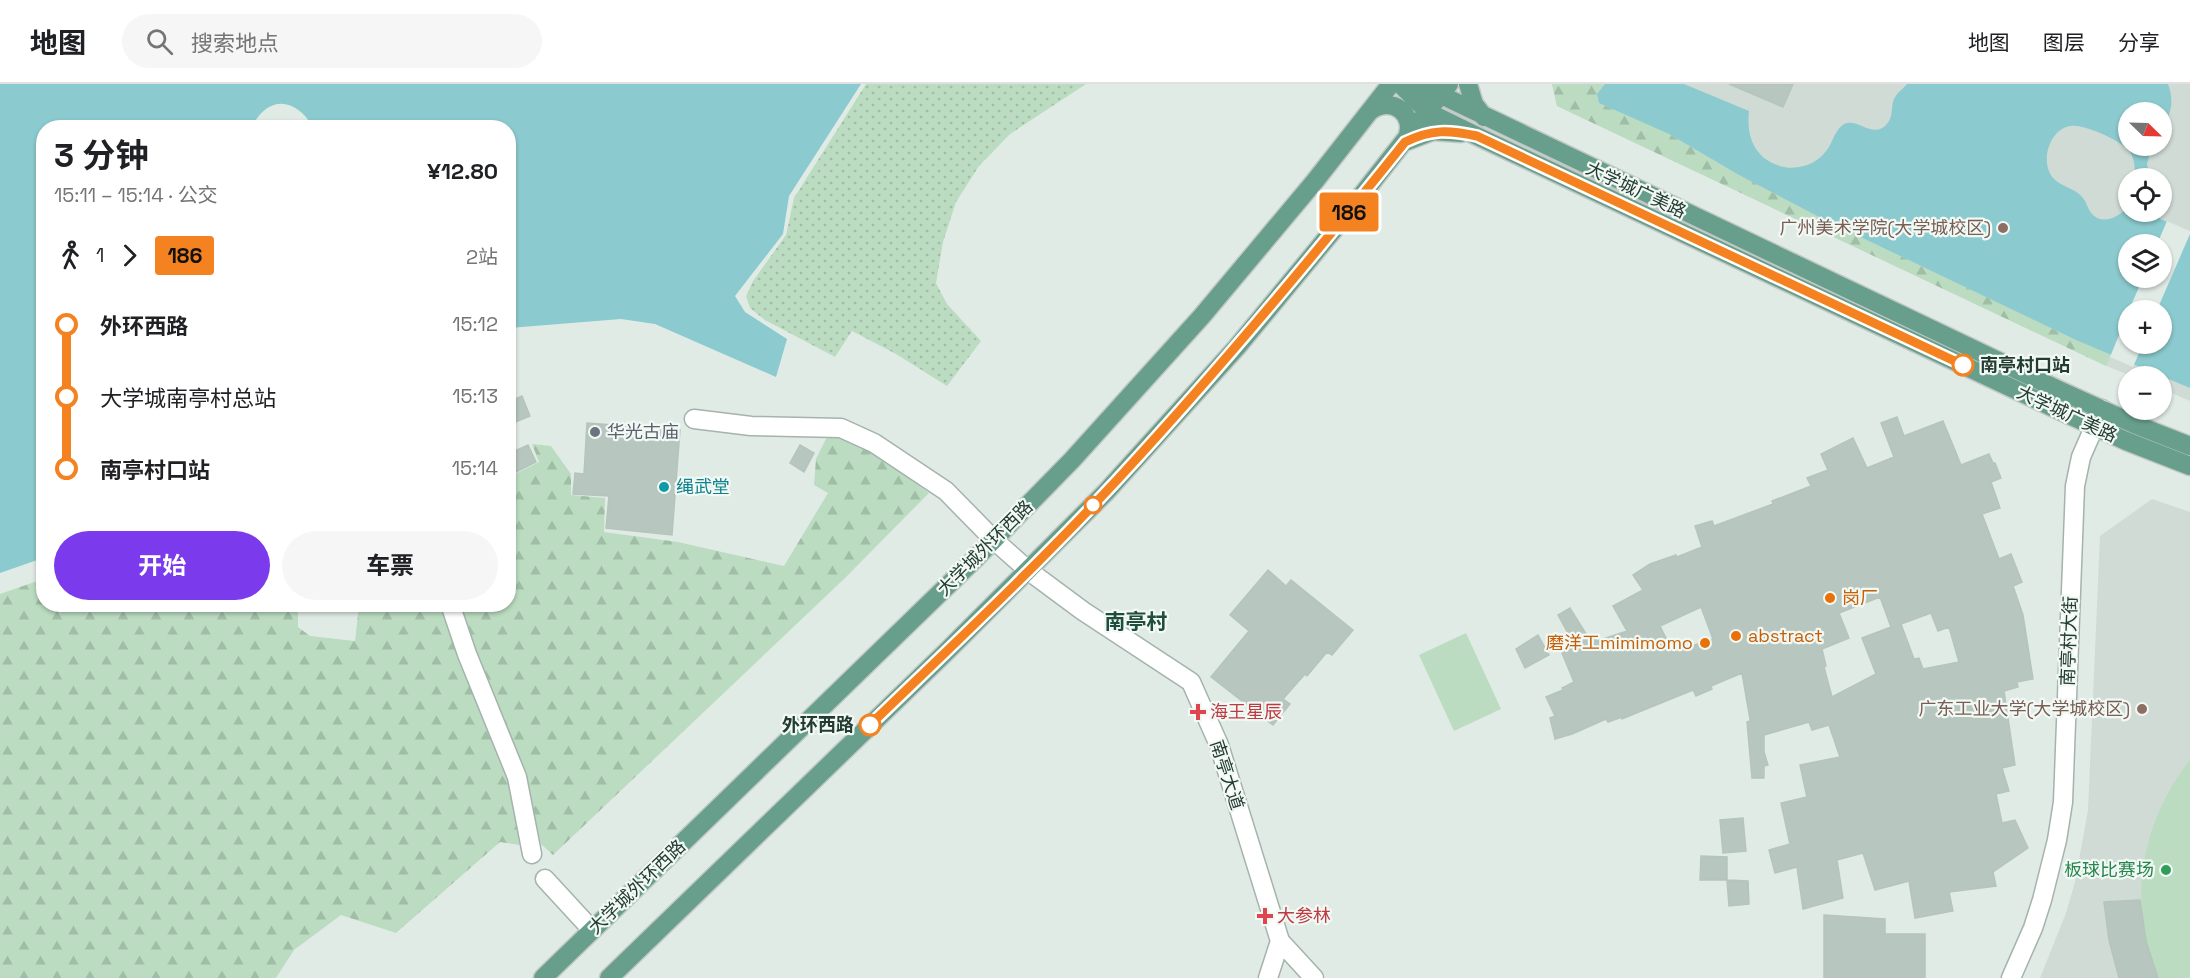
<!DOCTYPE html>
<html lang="zh">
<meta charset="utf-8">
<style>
:root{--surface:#fff;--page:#f6f6f6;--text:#202124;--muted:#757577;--line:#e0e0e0;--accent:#7c3aed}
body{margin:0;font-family:"Space Grotesk","Noto Sans SC",sans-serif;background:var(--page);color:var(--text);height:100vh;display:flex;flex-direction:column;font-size:22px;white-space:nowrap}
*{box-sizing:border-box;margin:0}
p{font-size:20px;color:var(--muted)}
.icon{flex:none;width:33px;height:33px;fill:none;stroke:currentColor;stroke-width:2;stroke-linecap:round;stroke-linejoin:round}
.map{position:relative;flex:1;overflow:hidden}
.sheet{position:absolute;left:36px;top:36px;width:480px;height:492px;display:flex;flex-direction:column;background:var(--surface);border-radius:24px;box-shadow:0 2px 4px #0004}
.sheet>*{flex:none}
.badge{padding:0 12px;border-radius:4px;font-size:21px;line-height:39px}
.needle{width:39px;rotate:113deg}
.buttons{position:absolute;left:2118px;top:18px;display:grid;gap:12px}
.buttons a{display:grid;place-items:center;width:54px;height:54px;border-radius:50%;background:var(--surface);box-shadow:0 2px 4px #0004;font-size:30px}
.map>.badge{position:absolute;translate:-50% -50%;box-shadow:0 0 0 3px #fff}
.legs{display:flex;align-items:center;gap:9px;height:66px;padding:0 18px;font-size:20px}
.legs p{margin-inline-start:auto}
.overview{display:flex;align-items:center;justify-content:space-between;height:102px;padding:0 18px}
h1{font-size:33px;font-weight:700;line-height:45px}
.action{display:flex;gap:12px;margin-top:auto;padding:12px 18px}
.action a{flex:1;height:69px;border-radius:36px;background:var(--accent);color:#fff;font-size:24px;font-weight:700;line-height:69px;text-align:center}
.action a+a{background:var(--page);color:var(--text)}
ul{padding:0 18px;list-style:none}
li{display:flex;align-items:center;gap:21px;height:72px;font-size:22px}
li i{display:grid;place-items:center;width:9px;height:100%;margin:0 8px;background:currentColor}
li i::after{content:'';width:15px;height:15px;margin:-8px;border:4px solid;border-radius:50%;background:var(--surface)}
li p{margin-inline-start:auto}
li:first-child i{background:linear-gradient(#0000 50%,currentColor 0)}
li:last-child i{background:linear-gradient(currentColor 50%,#0000 0)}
header{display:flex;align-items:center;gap:36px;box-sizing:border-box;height:84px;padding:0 30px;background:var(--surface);border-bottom:2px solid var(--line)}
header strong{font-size:28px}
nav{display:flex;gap:33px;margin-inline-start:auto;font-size:21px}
.search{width:420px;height:54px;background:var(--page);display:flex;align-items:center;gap:15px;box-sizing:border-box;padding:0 21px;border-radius:33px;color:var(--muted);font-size:22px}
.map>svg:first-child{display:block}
</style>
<header>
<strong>地图</strong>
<div class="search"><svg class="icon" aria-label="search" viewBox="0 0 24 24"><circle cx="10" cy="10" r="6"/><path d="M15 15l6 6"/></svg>搜索地点</div>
<nav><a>地图</a><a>图层</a><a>分享</a></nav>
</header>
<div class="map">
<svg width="2190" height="894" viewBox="0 0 2190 894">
<defs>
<pattern id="grass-dots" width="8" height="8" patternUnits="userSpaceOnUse" patternTransform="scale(1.5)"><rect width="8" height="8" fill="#bbdcc1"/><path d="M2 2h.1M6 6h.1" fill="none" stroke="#a0bea6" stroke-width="1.8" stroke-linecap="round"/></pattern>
<pattern id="forest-firs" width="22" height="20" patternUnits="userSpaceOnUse" patternTransform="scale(1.5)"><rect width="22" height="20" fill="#bbdcc1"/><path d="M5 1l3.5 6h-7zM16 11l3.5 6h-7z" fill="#a0bea6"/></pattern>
</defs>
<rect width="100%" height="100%" fill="#e1ebe6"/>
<path fill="#d0dbd5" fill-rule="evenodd" d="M1552,0H2190V317L2162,305V292H2131L2109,283L1557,22ZM2128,28H2162V62H2128ZM2128,94H2162V128H2128ZM2128,160H2162V194H2128ZM2128,226H2162V260H2128Z
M2152,415L2190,428V894H2040L2066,829L2075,798L2088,726L2100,452Z"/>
<path fill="url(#grass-dots)" d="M866,0H1086L1010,50L979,82L956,118L943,158L936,199L947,220L981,257L947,302L896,270L852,247L835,273L765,236L750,224L746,212L753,197L786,151L794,114Z"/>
<path fill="url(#forest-firs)" d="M1552,0H1605L1597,10L1599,19L1669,50L1739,91L1825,136L2076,256L2111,270L2106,282L1557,22Z
M828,351C861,350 903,390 929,409L844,495L553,771L541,760L525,694L471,562L458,521L508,520L509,379L515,390L539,378L532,360L551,362L571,390V411L605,414L604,448L678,458L784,482L828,409L814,401L816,375Z
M43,495L44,520L298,521V543L310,552L355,557L359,521H441L508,693L520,761L500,758L396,849L341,831L294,866L276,894H0V510Z"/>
<path fill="#bbdcc1" d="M1466,549L1501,625L1454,647L1419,571Z
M2190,676V894H2158C2127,820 2140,739 2190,676Z"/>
<path fill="#8bcace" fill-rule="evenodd" d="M0,0H861L789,112L783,150L735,212L745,228L787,255L776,293L655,240L621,235L509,244L508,44L313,43C296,14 268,10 252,43L44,44L43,474L0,489Z
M1605,0H1684L1749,27C1747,45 1750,62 1764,74C1785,90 1815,86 1829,63C1833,56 1836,45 1844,40C1858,33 1873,56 1887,40C1893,33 1891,26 1893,18C1895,10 1902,6 1907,0H2168C2174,16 2172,30 2162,43V28H2128V62H2152L2147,80L2150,94H2135C2135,86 2135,75 2130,68C2122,57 2090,43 2076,42C2052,39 2038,76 2053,94C2061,103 2076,104 2083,114C2087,119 2088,126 2092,130C2103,142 2120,132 2128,123V128H2158L2160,135L2190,147V304L2076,256L1825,136L1739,91L1669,50L1599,19L1597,10ZM2128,160H2162V194H2128ZM2128,226H2162V260H2128Z"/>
<path fill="#e1ebe6" d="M2167,137L2190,147V150L2157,226H2129L2143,194H2162V160H2157Z
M2128,229V260H2143L2133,283L2110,273Z"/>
<path fill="#b7c6bf" stroke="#b4c5bc" stroke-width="1.5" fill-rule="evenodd" d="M1729,0H1793L1783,23Z
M522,312L530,332L508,341V318Z
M1897,333L1904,352L1943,337L1961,381L1989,370L1993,379H1995L2001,394L1991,398L2000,424L1982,430L1999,475L2011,470L2022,498L2013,502L2023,531L2033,595L2017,598L2018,603L2004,607L2015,681L2002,684L2009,707L1996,710L2002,739L2015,736L2028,764L1993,788L1996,802L1949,808L1953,827L1915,834L1909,797L1875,806L1863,769L1837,776L1843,814L1803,825L1797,783L1775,789L1769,766L1790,760L1781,719L1807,713L1800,681L1840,673L1829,641L1812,646L1809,638L1764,651V668L1768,681L1764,682V694H1752L1747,638L1750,637V635L1742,589L1711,602L1712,605L1696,612L1693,606L1622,635V633L1608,638L1606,635L1572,650L1555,655L1550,634L1555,632L1546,613L1563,606L1562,604L1574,598L1562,569L1575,562L1558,531L1570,524L1588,553L1594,551L1597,557L1627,547L1613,522L1643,506L1633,491L1650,480L1676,471L1677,473L1702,463L1695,442L1712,437L1714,442L1773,420L1772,417L1811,402L1807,394L1828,386L1821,370L1853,354L1867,384L1894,373L1881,339ZM1880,513L1891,543L1862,554L1876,590L1832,613L1824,583L1826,582L1822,565L1849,554L1839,529ZM1701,523L1713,555L1673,568L1660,542ZM1931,529L1938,547L1949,543L1959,578L1923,585L1919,574L1914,575L1901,540Z
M587,339L680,346L672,451L606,444L609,412L573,410L575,389L584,390Z
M528,361L536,378L516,388L508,370Z
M800,361L814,369L804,388L790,379Z
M1268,486L1286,502L1291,496L1353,546L1332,571L1327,568L1307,592L1305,590L1283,615L1290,620L1273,641L1211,593L1249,547L1230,531Z
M1538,551L1549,571L1525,584L1516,565Z
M1743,734L1746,767L1723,769L1720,736Z
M1701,772L1727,773V796H1700Z
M1727,796L1748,797L1749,820L1729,822Z
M2140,816L2146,857L2158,894H2119L2109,856L2104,818Z
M1824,831L1885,835V850H1925V894H1824Z"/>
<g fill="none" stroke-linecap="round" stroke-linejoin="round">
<g stroke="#a4b3ad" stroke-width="21">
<path id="minor" d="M694,335L751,342L841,344L874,359L946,407L994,456L1029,487L1083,527L1191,598L1219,661L1280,857L1314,894
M450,520L467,570L517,693L532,770
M545,795L592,846
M1268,894L1280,857
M2011,894L2033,844L2042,816L2057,756L2063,718L2075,402L2081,373L2102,325"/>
</g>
<g stroke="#c1c8c6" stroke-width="21">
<path id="major" d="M1400,0L1428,28L1477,52L2054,324L2126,357L2190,382
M1410,0L1441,11L2059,306L2134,340L2190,362
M1468,0L1474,20L1484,33
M1369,28C1391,10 1418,30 1406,56
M1407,57L1433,47L1461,49
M543,894L976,474L1072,376L1202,232L1315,97L1391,0
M609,894L945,569L1106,408L1237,263L1350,126L1449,0"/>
</g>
<use href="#minor" stroke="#fff" stroke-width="18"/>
<use href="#major" stroke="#689f8c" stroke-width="18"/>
</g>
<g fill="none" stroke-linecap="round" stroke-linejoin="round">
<g stroke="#fff" stroke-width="14">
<path id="line-1" d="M870,641C954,560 1039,480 1118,395C1218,287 1313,173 1405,58C1432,45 1448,46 1477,52L1963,281"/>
</g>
<use href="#line-1" stroke="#f58220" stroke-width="9"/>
</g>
<g fill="#8d6e63" stroke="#f2f8f4" stroke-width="2">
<circle cx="2003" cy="144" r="6"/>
<circle cx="2142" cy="625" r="6"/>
</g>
<g fill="#fff" stroke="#f58220" stroke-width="3">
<circle cx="1963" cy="281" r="10"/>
<circle cx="1093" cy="421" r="8"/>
<circle cx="870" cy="641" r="10"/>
</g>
<circle fill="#6b7280" stroke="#f2f8f4" stroke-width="2" cx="595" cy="348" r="6"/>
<circle fill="#0f9aa8" stroke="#f2f8f4" stroke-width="2" cx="664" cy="403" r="6"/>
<g fill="#e8710a" stroke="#f2f8f4" stroke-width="2">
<circle cx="1830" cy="514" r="6"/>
<circle cx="1736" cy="552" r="6"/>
<circle cx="1705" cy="559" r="6"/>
</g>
<g fill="#e0444e" stroke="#f2f8f4" stroke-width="2">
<path d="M1195 619h6v6h6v6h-6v6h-6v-6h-6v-6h6z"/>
<path d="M1262 823h6v6h6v6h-6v6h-6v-6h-6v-6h6z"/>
</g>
<circle fill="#2e9e5b" stroke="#f2f8f4" stroke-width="2" cx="2166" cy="786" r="6"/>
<g text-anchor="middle" stroke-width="4.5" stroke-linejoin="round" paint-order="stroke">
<g font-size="18" fill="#223b33" stroke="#f2f8f4">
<text transform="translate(1636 106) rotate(25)" y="6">大学城广美路</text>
<text transform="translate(2067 330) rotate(25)" y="6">大学城广美路</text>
<text transform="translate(985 464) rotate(-45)" y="6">大学城外环西路</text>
<text transform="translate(2069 557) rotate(-88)" y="6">南亭村大街</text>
<text transform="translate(1227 691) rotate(72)" y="6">南亭大道</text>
<text transform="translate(637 803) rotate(-44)" y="6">大学城外环西路</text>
</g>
<g font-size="18" fill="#785e54" stroke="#f2f8f4" text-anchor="end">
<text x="1991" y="150">广州美术学院(大学城校区)</text>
<text x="2130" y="631">广东工业大学(大学城校区)</text>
</g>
<g font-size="18" font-weight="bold" fill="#223b33" stroke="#f2f8f4" text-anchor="start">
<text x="1980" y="287">南亭村口站</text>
<text x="854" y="647" text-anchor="end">外环西路</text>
</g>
<g font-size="18" fill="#5b616d" stroke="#f2f8f4" text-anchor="start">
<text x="607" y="354">华光古庙</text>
</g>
<g font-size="18" fill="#0d838f" stroke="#f2f8f4" text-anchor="start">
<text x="676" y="409">绳武堂</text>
</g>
<g font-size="18" fill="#c56008" stroke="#f2f8f4" text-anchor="start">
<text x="1842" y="520">岗厂</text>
<text x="1748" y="558">abstract</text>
<text x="1693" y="565" text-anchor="end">磨洋工mimimomo</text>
</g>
<g font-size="18" fill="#be3a42" stroke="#f2f8f4" text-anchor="start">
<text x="1210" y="634">海王星辰</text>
<text x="1277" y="838">大参林</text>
</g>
<g font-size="18" fill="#27864d" stroke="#f2f8f4" text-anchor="end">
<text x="2154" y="792">板球比赛场</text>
</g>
<g font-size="21" font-weight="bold" fill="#1f4d3e" stroke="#f2f8f4">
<text x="1136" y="545">南亭村</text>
</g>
</g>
</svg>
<div class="buttons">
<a><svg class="needle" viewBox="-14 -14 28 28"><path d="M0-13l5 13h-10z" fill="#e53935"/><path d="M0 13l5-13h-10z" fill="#757577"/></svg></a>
<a><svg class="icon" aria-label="locate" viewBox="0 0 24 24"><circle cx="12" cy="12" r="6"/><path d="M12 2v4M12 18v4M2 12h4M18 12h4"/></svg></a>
<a><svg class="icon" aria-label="layers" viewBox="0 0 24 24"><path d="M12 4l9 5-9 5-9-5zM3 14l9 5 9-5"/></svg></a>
<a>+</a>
<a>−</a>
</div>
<b class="badge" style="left:1349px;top:128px;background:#f58220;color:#111">186</b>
<section class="sheet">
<div class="overview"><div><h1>3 分钟</h1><p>15:11 – 15:14 · 公交</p></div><b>¥12.80</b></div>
<div class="legs"><svg class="icon" aria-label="walk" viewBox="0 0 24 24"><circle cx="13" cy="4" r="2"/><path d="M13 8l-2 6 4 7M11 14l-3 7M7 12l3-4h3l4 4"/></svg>1<svg class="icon" aria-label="forward" viewBox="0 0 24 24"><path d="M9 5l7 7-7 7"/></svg><b class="badge" style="background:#f58220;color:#111">186</b><p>2站</p></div>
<ul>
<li><i style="color:#f58220"></i><b>外环西路</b><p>15:12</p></li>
<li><i style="color:#f58220"></i><span>大学城南亭村总站</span><p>15:13</p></li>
<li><i style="color:#f58220"></i><b>南亭村口站</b><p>15:14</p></li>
</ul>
<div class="action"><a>开始</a><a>车票</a></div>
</section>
</div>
